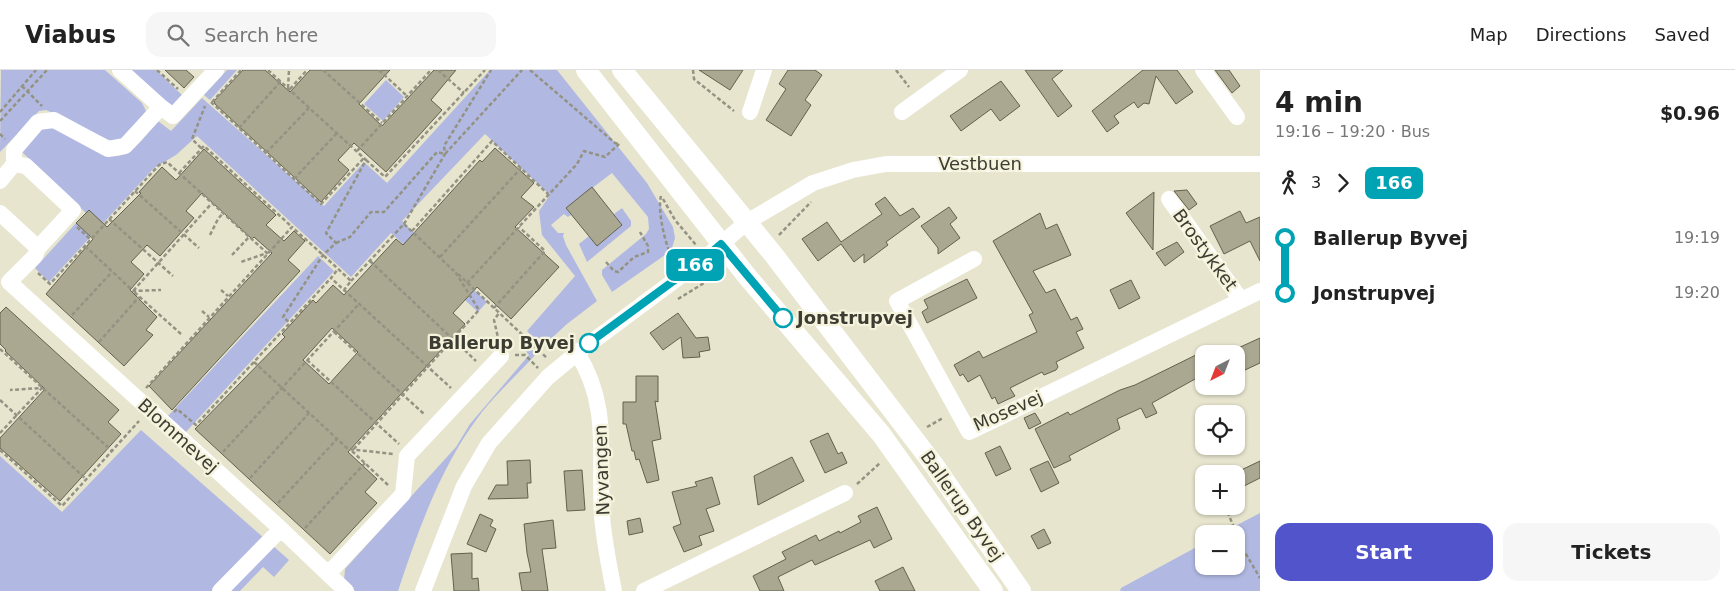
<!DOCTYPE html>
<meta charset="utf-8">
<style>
:root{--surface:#fff;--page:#f6f6f6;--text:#222;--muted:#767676;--line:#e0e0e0;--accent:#5154cb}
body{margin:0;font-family:"DejaVu Sans",sans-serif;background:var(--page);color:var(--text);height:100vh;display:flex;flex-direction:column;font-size:19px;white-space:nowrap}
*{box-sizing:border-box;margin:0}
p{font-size:16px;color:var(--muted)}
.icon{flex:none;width:28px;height:28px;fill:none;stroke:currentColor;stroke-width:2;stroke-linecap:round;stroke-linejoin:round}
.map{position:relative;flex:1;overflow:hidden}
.drawer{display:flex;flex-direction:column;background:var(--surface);width:475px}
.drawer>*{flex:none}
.badge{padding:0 10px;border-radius:8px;font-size:18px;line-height:32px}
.needle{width:32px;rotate:222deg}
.controls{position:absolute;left:1195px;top:275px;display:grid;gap:10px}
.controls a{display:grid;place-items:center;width:50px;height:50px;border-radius:10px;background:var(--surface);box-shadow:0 1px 4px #0004;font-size:25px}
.map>.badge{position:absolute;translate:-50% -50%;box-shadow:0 0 0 2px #fff}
.legs{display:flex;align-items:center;gap:8px;height:55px;padding:0 15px;font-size:16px}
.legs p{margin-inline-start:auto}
.headline{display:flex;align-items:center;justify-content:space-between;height:85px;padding:0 15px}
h1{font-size:28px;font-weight:600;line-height:38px}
.button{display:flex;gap:10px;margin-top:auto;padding:10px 15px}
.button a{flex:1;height:58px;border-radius:15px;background:var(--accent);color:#fff;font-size:20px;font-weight:600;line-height:58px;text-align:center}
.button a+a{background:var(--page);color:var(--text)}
ul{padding:0 15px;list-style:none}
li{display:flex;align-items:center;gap:18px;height:55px;font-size:19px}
li i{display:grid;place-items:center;width:8px;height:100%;margin:0 6px;background:currentColor}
li i::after{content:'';width:12px;height:12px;margin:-6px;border:4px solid;border-radius:50%;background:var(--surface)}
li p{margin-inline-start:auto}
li:first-child i{background:linear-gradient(#0000 50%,currentColor 0)}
li:last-child i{background:linear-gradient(currentColor 50%,#0000 0)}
header{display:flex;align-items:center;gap:30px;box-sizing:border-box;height:70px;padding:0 25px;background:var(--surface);border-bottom:1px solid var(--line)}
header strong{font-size:24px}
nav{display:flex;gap:28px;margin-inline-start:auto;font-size:18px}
.search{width:350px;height:45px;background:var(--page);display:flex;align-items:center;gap:12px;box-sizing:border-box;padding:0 18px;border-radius:15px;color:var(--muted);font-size:19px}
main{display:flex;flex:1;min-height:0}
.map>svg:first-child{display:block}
</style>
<header>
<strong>Viabus</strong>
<div class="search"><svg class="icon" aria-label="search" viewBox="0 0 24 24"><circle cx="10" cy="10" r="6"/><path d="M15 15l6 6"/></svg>Search here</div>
<nav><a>Map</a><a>Directions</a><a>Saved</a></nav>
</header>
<main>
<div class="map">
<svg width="1260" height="521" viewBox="0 0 1260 521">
<rect width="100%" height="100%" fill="#e7e5ce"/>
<path fill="#b1b9e2" d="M1,0H105L142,33L146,41L122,70L111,71L46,40L39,41L0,82Z
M127,0H156L183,26L175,35H168Z
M227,0H237L210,30L204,25Z
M490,0H557L647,113L673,157L675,168L672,178L665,185L612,222L602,205V200L646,164L649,159L648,147L612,103L566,138L571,145L568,147L564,144L551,155L558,163H564L563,166L566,175L597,231L567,254L542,277L527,261L575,206L542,165L539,141L550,125L485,64L402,151L487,232L478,242L391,163L351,207L197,66L176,85L154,98L49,212L35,198L76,153L87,163L99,150L89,140L86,143L21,81L47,54L104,84C128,94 144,67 158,51L171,61L202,28L324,136L364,92L387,113Z
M386,10L404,27L383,51L364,34Z
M622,138L631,151V156L587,192L579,174L589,166L597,176L622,155L614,144Z
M318,186L334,201L185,363L167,347Z
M524,279H531L537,283C519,303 499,321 482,342C441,395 419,458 398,521H355L344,511L345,499L456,377L470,354L529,285Z
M141,360L289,490L274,507L263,497L240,521H0V386L62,442Z
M1260,443V521H1120L1121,518L1204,473V496H1236V464H1220Z"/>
<path fill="#aaa891" stroke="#63614c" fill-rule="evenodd" d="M165,0H186L194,7L184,18Z
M243,0H265L290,22L310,0H390L359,34L382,56L434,0H456L431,30L442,40L386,102L354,73L338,90L349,100L321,132L215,34L214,31Z
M699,0H743L730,20Z
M788,0H815L822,5L805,30L811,35L791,66L766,50L786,19L779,14Z
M1025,0H1063L1052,9L1072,36L1058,47Z
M1143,0H1177L1193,22L1176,34L1156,6L1149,34L1144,33L1138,38L1134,32L1114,46L1119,53L1107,62L1092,41Z
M1215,0H1229L1240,16L1232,23Z
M1001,11L1020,36L1000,51L991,39L961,61L950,46Z
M495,78L534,113L521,127L534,137L515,157L559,197L511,249L477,217L453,243L465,254L348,382L377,409L365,422L377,433L330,484L195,359L285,267L282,264L313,230L316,233L333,215L344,225L396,169L403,175L480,90L482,92ZM332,258L358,282L329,314L303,290Z
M204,79L276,145L266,155L284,171L294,161L305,171L288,190L300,201L172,340L149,316L272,183L254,167L252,169L202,123L186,141L194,148L160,186L147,175L131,192L144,204L130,220L157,247L146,260L153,265L124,296L46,224L93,169L76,153L89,140L107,157L141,123L139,122L162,97L176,110Z
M592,117L622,155L597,176L566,138Z
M1187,120L1197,134L1189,140L1174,121Z
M1154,122L1153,180L1126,143Z
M885,127L900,146L913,138L920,147L886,172L888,175L864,193V184L854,192L841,174L818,191L802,169L827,152L841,172L882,144L875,134Z
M949,137L957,148L950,154L960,168L938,184V178L921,156Z
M1240,141L1246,153L1260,147V191L1250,171L1224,184L1210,156Z
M1040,143L1046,159L1057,154L1071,185L1033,201L1046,223L1055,219L1071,250L1077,247L1083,259L1076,262L1084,278L1056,292L1058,297L1056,300L1044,305L1042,302L1010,318L1015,326L998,334L995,327L992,329L980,305L968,312L963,304L960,306L954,295L979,281L983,288L1037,262L1029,245L1033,243L993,171Z
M1177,172L1184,182L1165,196L1156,183Z
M967,209L977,228L927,253L922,242L928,238L924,230Z
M1131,210L1140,228L1119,239L1110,220Z
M6,237L119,340L108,352L121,364L60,431L0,378V368L45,319L5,281L6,280L0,274V243Z
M678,243L696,268L708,267L710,280L699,282L700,287L683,288L681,267L663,280L650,263Z
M1260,268V293L1245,300L1236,279Z
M1204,281V304L1152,333L1157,343L1146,348L1141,338L1117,349L1120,359L1069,386L1071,390L1054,398L1035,359L1068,342L1070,345L1120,320L1135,315Z
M636,306H658V332L655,331L661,369L652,371L659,410L647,413L639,389L636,390L634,381H632L626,354H623V332H636Z
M1035,343L1041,353L1029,359L1024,348Z
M828,363L838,384L842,382L847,393L825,403L810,371Z
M1000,376L1011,399L996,406L985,383Z
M792,387L804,411L758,435L754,406Z
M530,390L531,413H527L528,428L488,429L496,415H508L507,391Z
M1048,391L1059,413L1041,422L1030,399Z
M1260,391V408L1244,416L1237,402Z
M582,400L585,440L567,441L564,401Z
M712,407L720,434L706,439L714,461L699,466L702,475L684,482L673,457L681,454L672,422L697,416L695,412Z
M877,437L892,469L874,478L870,470L815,495L812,490L778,507L784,521H760L753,506L786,489L782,482L816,465L819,471L839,461L840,463L861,452L858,446Z
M480,444L493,450L490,456L496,459L486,482L467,474Z
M640,448L643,462L629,465L627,451Z
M553,450L556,478L542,479L548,521H522L519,503L531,502L527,483L524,454Z
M1044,459L1051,473L1038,479L1031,466Z
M472,483V509L478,508L479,521H454L451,484Z
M903,497L915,521H880L875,511Z"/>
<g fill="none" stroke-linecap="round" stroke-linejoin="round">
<path stroke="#949282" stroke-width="2.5" stroke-dasharray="4 2.5" stroke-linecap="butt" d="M157,0L178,19
M268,0L366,90L326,163L336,173L323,185L283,247L290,253
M323,0L382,53
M379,0L407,26
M438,0L464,23
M530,0L615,73L620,74
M693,0L694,9L734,41
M896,0L909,17
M22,16L42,36
M288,18L289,0
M290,19L307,0
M211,32L321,134L364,88
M212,32L241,0
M0,42L36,0
M0,51L47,0
M239,58L281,11
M0,64L5,69
M201,78L192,69L205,36
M357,81L431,0
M266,83L309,38
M366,90L385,107L485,0
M179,103L204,76L292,157
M294,109L337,63
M135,121L199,178
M661,126C657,141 666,179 674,191
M663,129L675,150L696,175
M109,149L173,206
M404,154L445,84L444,76L491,0
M77,157L91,170
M412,161L492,71L548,124
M210,165L218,149L223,143
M779,165L811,132
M336,173L350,167L371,142H384L437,82L445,84L522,0
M85,176L133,221L161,220
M232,185L249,167
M440,187L521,98
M370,191L476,291
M606,192L614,201L618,202L634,187L648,182V176L640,162
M38,203L50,214L159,95L167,92L267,183L241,192
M458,204L547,288
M351,211L404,154L454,201
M467,213L577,94L584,81L605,87L619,74
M221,220L228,226
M344,220L451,318
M678,229L722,202
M494,238L545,181L519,157
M202,241L209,247
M72,245L112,202
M334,262L424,344
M181,264L133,221L212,133
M99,272L139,227
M499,272L494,250L499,243
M0,279L112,381
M515,285H525L538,298
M307,290L399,374
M254,292L348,379L393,384
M146,318L292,157C312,175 332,193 351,211L344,220L331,208L338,199
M0,330L86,409
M174,342L177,339L196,355L331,208
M927,357L943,348
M0,363L42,318L10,320
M0,380L62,436L139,351
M223,382L359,234
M250,408L309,343
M857,414L880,393
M388,415L352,381L479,240L454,200
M278,433L337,369
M1225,436L1243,479L1260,508
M305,458L365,393"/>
<path stroke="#fff" stroke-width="16" d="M120,0L161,37L173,46L216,0
M1203,0L1237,47
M750,42L764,0
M902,42L960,0
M0,111L14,94V80L38,52L54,50L108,79L125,76L161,37
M1169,129L1241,230
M0,143L38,178L73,140L26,96L14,94
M38,178L35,186L9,212L281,459L346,521
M974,189L897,231L969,362L1260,221
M577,283C611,336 598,386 602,446C604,471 609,496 614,521
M328,504L403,424L407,386L501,286
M220,521L281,459
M423,521L464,416L489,373L548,307L577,283L706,187L747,152L813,113L853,100L886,94H1260
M644,521L845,423"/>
<path stroke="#fff" stroke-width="20" d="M586,0L746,205L881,364L993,521
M622,0L773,184L934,395L1021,521"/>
</g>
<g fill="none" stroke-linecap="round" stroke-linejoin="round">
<g stroke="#fff" stroke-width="11">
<path id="line-1" d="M589,273L706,187L721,174L783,248"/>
</g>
<use href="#line-1" stroke="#00a3b4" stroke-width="8"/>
</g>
<g fill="#fff" stroke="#00a3b4" stroke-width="2.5">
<circle cx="783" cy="248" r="9"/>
<circle cx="589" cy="273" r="9"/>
</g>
<g text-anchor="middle" stroke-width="4.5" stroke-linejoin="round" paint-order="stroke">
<g font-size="18" fill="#3d3c33" stroke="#f5f3db">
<text x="980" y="100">Vestbuen</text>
<text transform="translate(1205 180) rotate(54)" y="6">Brostykket</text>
<text transform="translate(1008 341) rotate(-24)" y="6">Mosevej</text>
<text transform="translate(178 366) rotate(42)" y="6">Blommevej</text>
<text transform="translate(602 400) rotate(-92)" y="6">Nyvangen</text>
<text transform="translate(962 436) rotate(55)" y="6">Ballerup Byvej</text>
</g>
<g font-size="18" font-weight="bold" fill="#3d3c33" stroke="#f5f3db" text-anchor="start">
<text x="797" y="254">Jonstrupvej</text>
<text x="575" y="279" text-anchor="end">Ballerup Byvej</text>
</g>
</g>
</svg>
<div class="controls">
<a><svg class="needle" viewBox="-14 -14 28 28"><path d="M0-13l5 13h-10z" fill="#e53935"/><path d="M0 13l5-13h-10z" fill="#767676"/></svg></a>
<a><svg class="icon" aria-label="locate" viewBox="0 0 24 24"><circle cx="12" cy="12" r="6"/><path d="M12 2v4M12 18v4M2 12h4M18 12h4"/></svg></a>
<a>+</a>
<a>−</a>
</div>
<b class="badge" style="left:695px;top:195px;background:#00a3b4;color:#fff">166</b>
</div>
<section class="drawer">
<div class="headline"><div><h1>4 min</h1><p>19:16 – 19:20 · Bus</p></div><b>$0.96</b></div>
<div class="legs"><svg class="icon" aria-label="walk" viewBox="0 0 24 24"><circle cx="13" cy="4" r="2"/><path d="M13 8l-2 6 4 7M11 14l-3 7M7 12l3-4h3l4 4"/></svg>3<svg class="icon" aria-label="forward" viewBox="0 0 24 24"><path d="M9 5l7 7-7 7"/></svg><b class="badge" style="background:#00a3b4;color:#fff">166</b></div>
<ul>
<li><i style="color:#00a3b4"></i><b>Ballerup Byvej</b><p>19:19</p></li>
<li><i style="color:#00a3b4"></i><b>Jonstrupvej</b><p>19:20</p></li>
</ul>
<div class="button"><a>Start</a><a>Tickets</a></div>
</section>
</main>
